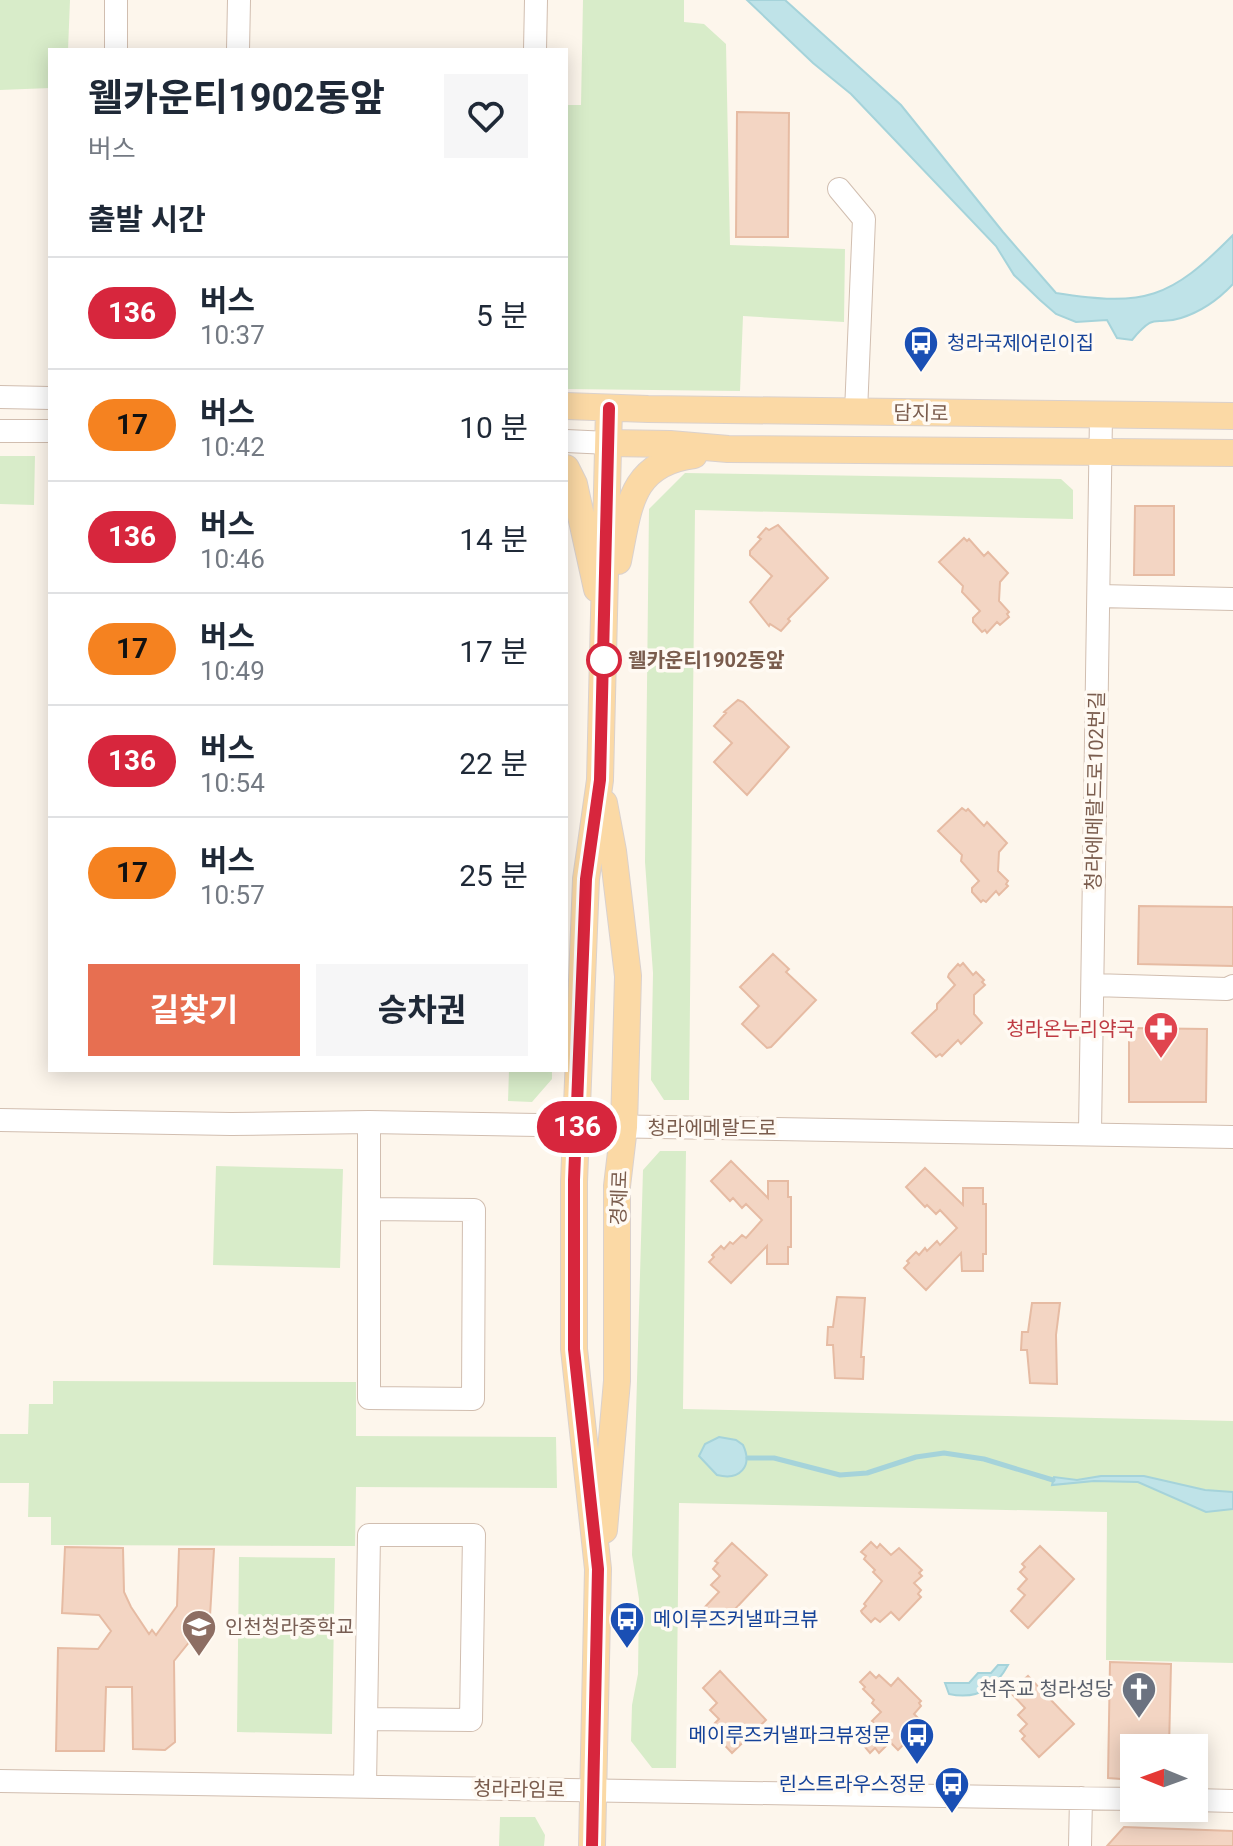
<!DOCTYPE html>
<html lang="ko">
<meta charset="utf-8">
<style>
:root{--surface:#fff;--page:#f6f6f7;--text:#1f2937;--muted:#747a83;--line:#e0e1e3;--accent:#e76f51}
body{margin:0;font-family:Roboto,"Noto Sans KR",sans-serif;background:var(--page);color:var(--text);height:100vh;display:flex;flex-direction:column;font-size:30px;white-space:nowrap}
*{box-sizing:border-box;margin:0}
p{font-size:26px;color:var(--muted)}
.icon{flex:none;width:44px;height:44px;fill:none;stroke:currentColor;stroke-width:2;stroke-linecap:round;stroke-linejoin:round}
.map{position:relative;flex:1;overflow:hidden}
.drawer{position:absolute;left:48px;top:48px;width:520px;height:1024px;display:flex;flex-direction:column;background:var(--surface);border-radius:0px;box-shadow:0 4px 20px #0003}
.drawer>*{flex:none}
.badge{padding:0 16px;border-radius:26px;font-size:28px;line-height:52px}
.needle{width:52px;rotate:271deg}
.tools{position:absolute;left:1120px;top:1734px;display:grid;gap:16px}
.tools a{display:grid;place-items:center;width:88px;height:88px;border-radius:0px;background:var(--surface);box-shadow:0 4px 20px #0003;font-size:40px}
.map>.badge{position:absolute;translate:-50% -50%;box-shadow:0 0 0 4px #fff}
h2{padding:0 40px;font-size:30px;line-height:72px}
.round{display:grid;place-items:center;flex:none;width:84px;height:84px;border-radius:0px;background:var(--page)}
.headline{display:flex;align-items:center;justify-content:space-between;height:136px;padding:0 40px}
h1{font-size:38px;font-weight:700;line-height:60px}
.action{display:flex;gap:16px;margin-top:auto;padding:16px 40px}
.action a{flex:1;height:92px;border-radius:0px;background:var(--accent);color:#fff;font-size:32px;font-weight:700;line-height:92px;text-align:center}
.action a+a{background:var(--page);color:var(--text)}
ul{padding:0;list-style:none}
li{display:flex;align-items:center;gap:24px;height:112px;padding:0 40px;border-top:2px solid var(--line)}
li div{flex:1}
li b{display:block;font-size:30px}
li em{font-style:normal}
li .badge{min-width:88px;font-weight:700;text-align:center}
.map>svg:first-child{display:block}
</style>
<div class="map">
<svg width="1233" height="1846" viewBox="0 0 1233 1846">
<rect width="100%" height="100%" fill="#fdf6ec"/>
<path fill="#d8ecc9" d="M0,0H70L68,50H50V88L0,90Z
M583,0H684V22L704,24L726,44L730,245L845,249L844,322L743,316L740,391L566,389V105H581Z
M0,456H35L34,505L0,504Z
M685,473L1061,479L1073,490V519L695,510L689,1100H664L651,1080L653,973L645,862L649,509Z
M509,1070H552V1079L532,1102L508,1101Z
M660,1151H686L683,1409L1233,1421V1663L1106,1660L1107,1512L679,1503L676,1768H652L631,1741L632,1705L638,1674L639,1599L632,1555L643,1170Z
M216,1166L343,1169L340,1268L213,1265Z
M53,1381L356,1382V1436L556,1437L557,1488L356,1487L355,1546L51,1545V1517H28L29,1483H0V1434H28L29,1404H53Z
M239,1557L335,1558L332,1734L237,1732Z
M500,1817H535L545,1835L544,1846H499Z"/>
<path fill="#bfe3e8" stroke="#a5d3da" stroke-width="2" d="M747,0H785L901,105L1003,232L1056,293C1145,307 1170,299 1233,235V284C1219,299 1200,312 1181,318C1154,327 1157,310 1132,340L1117,338L1107,320L1076,322L1056,314L1040,300L1014,275L996,246L851,94L813,63Z
M719,1437L736,1440L743,1445C753,1466 740,1481 717,1475L699,1456L705,1444Z
M1101,1476H1144L1205,1490L1233,1492V1509L1206,1512L1138,1482L1094,1481L1052,1485L1054,1477L1077,1480Z
M998,1665H1008C995,1689 976,1700 949,1694L945,1683H969L978,1673H991Z"/>
<g fill="none" stroke-linecap="round" stroke-linejoin="round">
<path stroke="#a5d3da" stroke-width="5" d="M748,1458H774L840,1475L867,1473L916,1457L944,1453L984,1459L1053,1480"/>
</g>
<path fill="#f3d5c3" stroke="#e6bba3" stroke-width="2" d="M737,112L789,113L788,237H736Z
M1135,506H1174V575H1134Z
M778,525L828,578L788,619L790,621L781,631L770,624L769,626L750,602L772,576L750,555V551L761,539L758,537L766,528L769,530Z
M964,538L967,541L969,539L984,556L988,552L1008,573L1000,582L999,601L1009,612L1007,614L1009,617L1000,625L997,622L987,633L985,630L982,632L973,622V618L980,611L962,592L963,586L939,562Z
M738,700L743,702L789,747L747,795L714,762L732,743L714,726L726,713L724,712Z
M962,808L966,811L968,809L984,826L987,822L1007,843L999,852L998,871L1008,881L1006,884L1008,886L999,895L996,891L986,902L983,900L981,902L972,892V888L979,881L961,861L962,855L938,831Z
M1139,906L1233,907V966L1138,964Z
M773,954L789,969L786,972L816,1000L771,1047L767,1048L742,1024L759,1006L740,987Z
M963,963L973,975L976,972L984,980L982,982L985,985L974,995V1014L982,1023L961,1044L958,1040L942,1056L940,1054L936,1057L912,1033L937,1009V1004L955,985L948,977L949,974L958,964L960,966Z
M1129,1028L1207,1029L1206,1102H1129Z
M731,1161L768,1198V1181H788V1197H791V1247H788V1264H767V1246L731,1283L709,1262L714,1257L712,1255L721,1246L724,1249L730,1242L733,1244L742,1235L746,1238L762,1220L746,1204L742,1208L733,1198L730,1201L711,1181Z
M925,1168L963,1205V1188H983V1204H986V1254H983V1271H962L961,1253L926,1290L904,1268L909,1263L907,1261L916,1252L919,1255L925,1248L927,1251L937,1241L940,1245L957,1228L940,1210L936,1214L927,1205L925,1207L906,1187Z
M837,1297L865,1298L861,1357H864L863,1379L835,1378L833,1345H827L828,1327H833Z
M1032,1303H1060L1056,1335L1057,1384L1030,1383L1027,1350H1021L1022,1332H1028Z
M871,1542L877,1548L880,1544L891,1555L899,1548L922,1570L919,1573L922,1576L914,1583L921,1590L918,1594L921,1597L899,1620L891,1612L880,1622L875,1618L871,1622L862,1613L861,1611L866,1606L864,1604L882,1581L873,1572L875,1570L864,1559L866,1556L861,1552Z
M732,1543L767,1575L721,1624L704,1608L719,1592L711,1585L720,1576L713,1569L718,1563L715,1561Z
M1040,1546L1074,1579L1028,1628L1011,1611L1025,1595L1018,1589L1027,1579L1020,1572L1025,1567L1022,1564Z
M65,1547L123,1548L124,1592L131,1607L149,1634L152,1630L156,1635L177,1606L179,1549H214L210,1616L174,1661L175,1742L165,1750L133,1749L132,1687H106L104,1751H56L58,1648L98,1649L111,1631L99,1615L62,1613Z
M1110,1662L1171,1664L1169,1748H1134V1780L1108,1778Z
M720,1671L766,1720L732,1753L714,1734L717,1732L712,1726L719,1719L710,1710L717,1703L703,1688Z
M870,1672L876,1678L879,1675L891,1686L898,1678L921,1701L919,1703L921,1706L914,1714L921,1721L918,1724L921,1727L898,1750L890,1742L879,1753L875,1748L870,1753L860,1741L874,1723L872,1721L881,1712L872,1703L874,1700L863,1689L865,1687L860,1682Z
M1028,1676L1074,1724L1039,1757L1022,1739L1025,1736L1020,1731L1027,1724L1018,1715L1025,1708L1010,1692Z
M1124,1827L1233,1831V1846H1107Z"/>
<g fill="none" stroke-linecap="round" stroke-linejoin="round">
<g stroke="#d1beb0" stroke-width="24">
<path id="minor" d="M116,50V0
M238,50L239,0
M535,50L536,0
M839,189L864,219L856,412
M0,397L50,398
M0,431H50
M566,441L609,443
M1099,596L1233,599
M1093,985L1227,989L1233,986
M0,1120L231,1124L369,1122L1233,1137
M369,1122V1398L473,1399L474,1210L369,1209
M1090,1132L1101,415
M0,1781L1134,1799
M365,1786L369,1535H474L471,1720L367,1719
M1194,1800L1233,1801
M1080,1846L1081,1798"/>
</g>
<g stroke="#dad1cd" stroke-width="28">
<path id="major" d="M566,406L648,409L1233,416
M609,443L670,444L728,449L1233,453
M566,468L574,484L597,589
M618,561C629,507 630,463 694,455
M604,1530L617,1381V1186L624,1127L628,976L613,851L604,803
M592,1846L598,1569L574,1349V1182L586,879L600,780L609,408"/>
</g>
<use href="#minor" stroke="#fff" stroke-width="22"/>
<use href="#major" stroke="#fbd9a5" stroke-width="26"/>
</g>
<g fill="none" stroke-linecap="round" stroke-linejoin="round">
<g stroke="#fff" stroke-width="18">
<path id="line" d="M592,1846L598,1569L574,1349V1180L586,879L600,780L609,408"/>
</g>
<use href="#line" stroke="#d7263d" stroke-width="12"/>
</g>
<defs>
<g id="bus-pin" transform="scale(1.8)"><path d="M0 17L-7.5 6A9.5 9.5 0 1 1 7.5 6Z" fill="#1a4fb4" stroke="#fffaf3"/><path d="M-5-6H5V4H4V6H2V4H-2V6H-4V4H-5ZM-3.5-4V0h7V-4ZM-3.5 1.2v1.5H-2V1.2ZM2 1.2v1.5H3.5V1.2Z" fill="#fff"/></g>
<g id="pharmacy-pin" transform="scale(1.8)"><path d="M0 17L-7.5 6A9.5 9.5 0 1 1 7.5 6Z" fill="#e0444e" stroke="#fffaf3"/><path d="M-2-6h4v4h4v4h-4v4h-4v-4h-4v-4h4Z" fill="#fff"/></g>
<g id="school-pin" transform="scale(1.8)"><path d="M0 17L-7.5 6A9.5 9.5 0 1 1 7.5 6Z" fill="#8d6e63" stroke="#fffaf3"/><path d="M0-5L7-2L0 1L-7-2ZM-4 1L0 2.5L4 1V4Q0 6-4 4Z" fill="#fff"/></g>
<g id="church-pin" transform="scale(1.8)"><path d="M0 17L-7.5 6A9.5 9.5 0 1 1 7.5 6Z" fill="#6b7280" stroke="#fffaf3"/><path d="M-1.2-6h2.4v3.5h3.3v2.4h-3.3V6h-2.4V-.1h-3.3v-2.4h3.3Z" fill="#fff"/></g>
</defs>
<g fill-rule="evenodd">
<use href="#bus-pin" x="921" y="343"/>
<use href="#pharmacy-pin" x="1161" y="1029"/>
<use href="#bus-pin" x="627" y="1619"/>
<use href="#school-pin" x="199" y="1627"/>
<use href="#church-pin" x="1139" y="1689"/>
<use href="#bus-pin" x="917" y="1735"/>
<use href="#bus-pin" x="952" y="1784"/>
</g>
<circle fill="#fff" stroke="#d7263d" stroke-width="4" cx="604" cy="660" r="16"/>
<g text-anchor="middle" stroke-width="7" stroke-linejoin="round" paint-order="stroke">
<g font-size="20" fill="#164399" stroke="#fffaf3" text-anchor="start">
<text x="947" y="350">청라국제어린이집</text>
<text x="653" y="1626">메이루즈커낼파크뷰</text>
<text x="891" y="1742" text-anchor="end">메이루즈커낼파크뷰정문</text>
<text x="926" y="1791" text-anchor="end">린스트라우스정문</text>
</g>
<g font-size="20" fill="#7a5c4d" stroke="#fffaf3">
<text transform="translate(921 413) rotate(1)" y="7">담지로</text>
<text transform="translate(1095 791) rotate(-89)" y="7">청라에메랄드로102번길</text>
<text x="712" y="1135">청라에메랄드로</text>
<text transform="translate(619 1198) rotate(-88)" y="7">경제로</text>
<text transform="translate(519 1789) rotate(1)" y="7">청라라임로</text>
</g>
<g font-size="20" font-weight="bold" fill="#7a5c4d" stroke="#fffaf3" text-anchor="start">
<text x="628" y="667">웰카운티1902동앞</text>
</g>
<g font-size="20" fill="#be3a42" stroke="#fffaf3" text-anchor="end">
<text x="1135" y="1036">청라온누리약국</text>
</g>
<g font-size="20" fill="#785e54" stroke="#fffaf3" text-anchor="start">
<text x="225" y="1634">인천청라중학교</text>
</g>
<g font-size="20" fill="#5b616d" stroke="#fffaf3" text-anchor="end">
<text x="1113" y="1696">천주교 청라성당</text>
</g>
</g>
</svg>
<div class="tools">
<a><svg class="needle" viewBox="-14 -14 28 28"><path d="M0-13l5 13h-10z" fill="#e53935"/><path d="M0 13l5-13h-10z" fill="#747a83"/></svg></a>
</div>
<b class="badge" style="left:577px;top:1127px;background:#d7263d;color:#fff">136</b>
<section class="drawer">
<div class="headline"><div><h1>웰카운티1902동앞</h1><p>버스</p></div><a class="round"><svg class="icon" aria-label="heart" viewBox="0 0 24 24"><path d="M12 20l-8-8c-3-5 5-10 8-4 3-6 11-1 8 4z"/></svg></a></div>
<h2>출발 시간</h2>
<ul>
<li><span class="badge" style="background:#d7263d;color:#fff">136</span><div><b>버스</b><p>10:37</p></div><em>5 분</em></li>
<li><span class="badge" style="background:#f58220;color:#111">17</span><div><b>버스</b><p>10:42</p></div><em>10 분</em></li>
<li><span class="badge" style="background:#d7263d;color:#fff">136</span><div><b>버스</b><p>10:46</p></div><em>14 분</em></li>
<li><span class="badge" style="background:#f58220;color:#111">17</span><div><b>버스</b><p>10:49</p></div><em>17 분</em></li>
<li><span class="badge" style="background:#d7263d;color:#fff">136</span><div><b>버스</b><p>10:54</p></div><em>22 분</em></li>
<li><span class="badge" style="background:#f58220;color:#111">17</span><div><b>버스</b><p>10:57</p></div><em>25 분</em></li>
</ul>
<div class="action"><a>길찾기</a><a>승차권</a></div>
</section>
</div>
